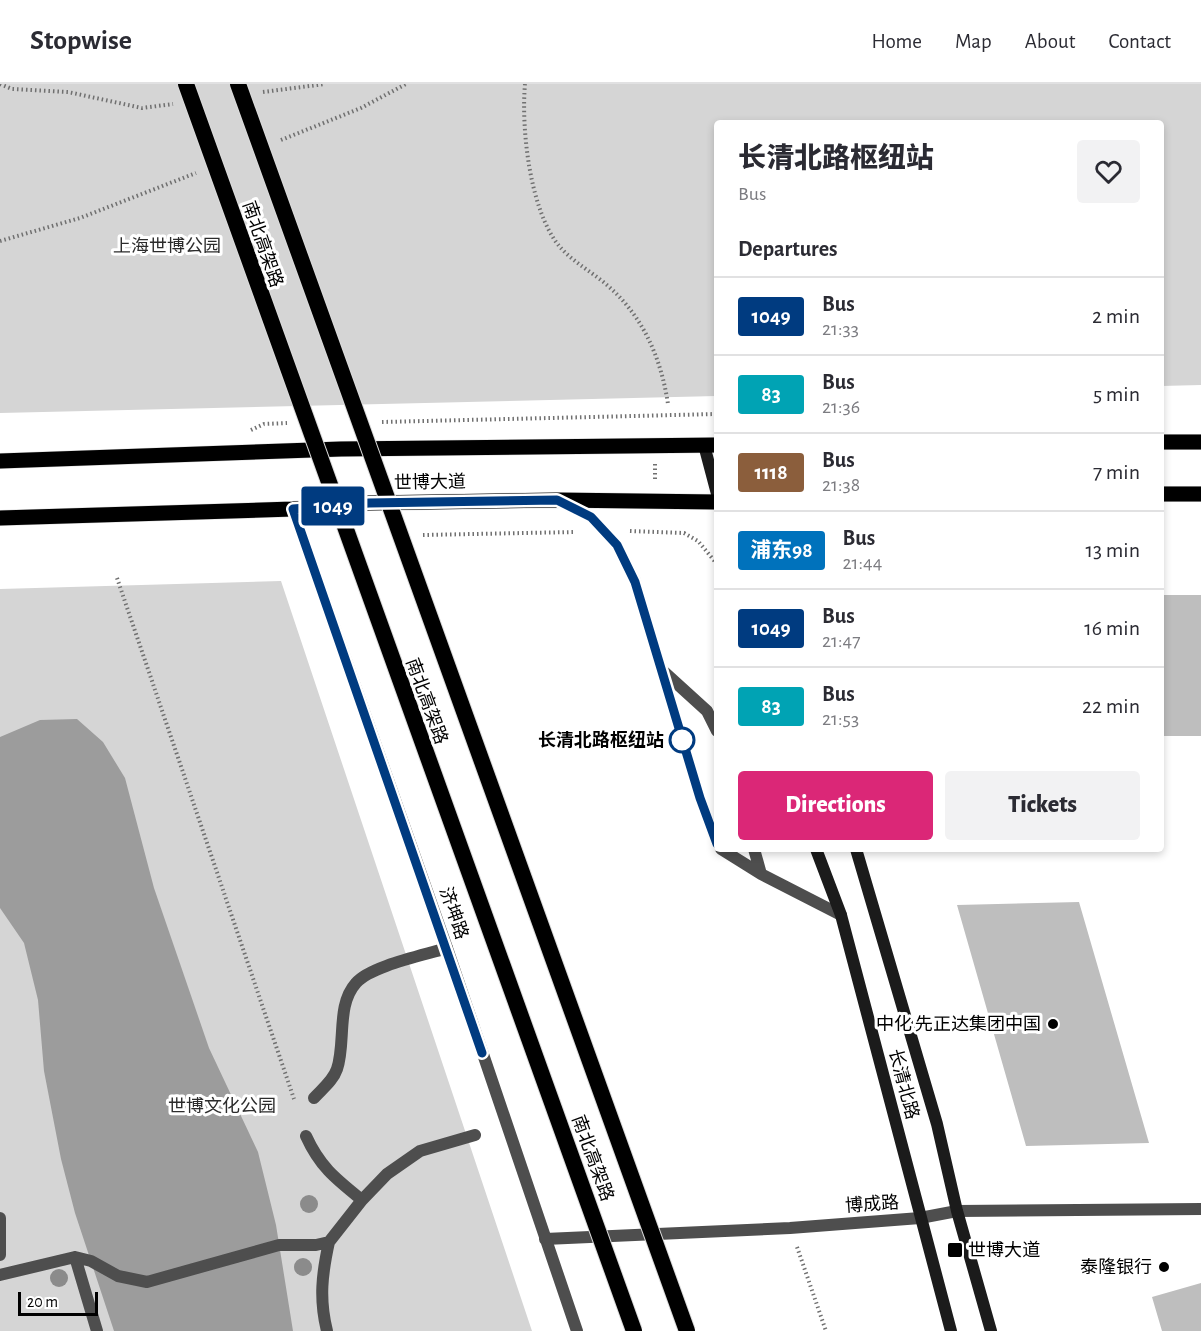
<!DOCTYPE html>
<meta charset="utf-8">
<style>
:root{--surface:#fff;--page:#f2f2f3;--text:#2b2b33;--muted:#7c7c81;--line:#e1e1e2;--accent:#db2777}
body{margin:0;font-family:"Alegreya Sans","Noto Sans SC",sans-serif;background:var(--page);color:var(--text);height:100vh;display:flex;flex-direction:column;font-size:22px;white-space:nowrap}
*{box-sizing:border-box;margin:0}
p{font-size:20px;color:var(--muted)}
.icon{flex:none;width:33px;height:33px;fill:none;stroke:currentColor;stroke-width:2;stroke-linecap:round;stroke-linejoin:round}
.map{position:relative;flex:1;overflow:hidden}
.details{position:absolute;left:714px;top:36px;width:450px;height:732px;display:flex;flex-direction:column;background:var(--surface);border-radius:6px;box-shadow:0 3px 9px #0003}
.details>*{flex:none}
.badge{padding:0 12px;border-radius:4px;font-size:21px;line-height:39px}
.scale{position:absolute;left:18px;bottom:15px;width:80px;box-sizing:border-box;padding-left:6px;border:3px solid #000;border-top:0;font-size:16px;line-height:21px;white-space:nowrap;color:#000;-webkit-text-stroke:4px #fff;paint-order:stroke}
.map>.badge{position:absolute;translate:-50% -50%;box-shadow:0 0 0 3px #fff}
h2{padding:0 24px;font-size:22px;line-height:54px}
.round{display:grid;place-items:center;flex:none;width:63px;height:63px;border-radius:6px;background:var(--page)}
.overview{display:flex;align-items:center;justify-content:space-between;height:102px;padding:0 24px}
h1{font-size:28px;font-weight:800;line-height:45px}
.action{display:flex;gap:12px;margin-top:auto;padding:12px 24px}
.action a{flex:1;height:69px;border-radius:6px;background:var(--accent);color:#fff;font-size:24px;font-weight:800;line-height:69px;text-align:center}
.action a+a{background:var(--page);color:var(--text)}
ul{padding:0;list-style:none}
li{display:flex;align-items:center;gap:18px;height:78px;padding:0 24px;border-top:2px solid var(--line)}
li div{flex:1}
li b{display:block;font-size:22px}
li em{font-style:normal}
li .badge{min-width:66px;font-weight:700;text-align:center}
header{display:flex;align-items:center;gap:36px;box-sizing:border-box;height:84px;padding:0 30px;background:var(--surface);border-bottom:2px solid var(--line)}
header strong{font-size:28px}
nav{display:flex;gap:33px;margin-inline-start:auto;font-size:21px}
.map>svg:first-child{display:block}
</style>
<header>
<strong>Stopwise</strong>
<nav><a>Home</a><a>Map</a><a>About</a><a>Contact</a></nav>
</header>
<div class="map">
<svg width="1201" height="1247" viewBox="0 0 1201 1247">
<rect width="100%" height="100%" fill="#fff"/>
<path fill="#d5d5d5" d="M0,0H1201V301L1161,302V39H717V312L0,329Z
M281,497L532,1247H0V505Z"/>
<path fill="#9c9c9c" d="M77,635L103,658L125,694L154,804L209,964L258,1068L276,1141L293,1247H114L75,1129L61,1075L44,987L38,916L24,859L0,824V653L40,636Z"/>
<path fill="#bebebe" d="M1161,511H1201V652H1161Z
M1079,818L1149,1059L1026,1062L957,821Z
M1201,1199V1247H1162L1152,1213Z"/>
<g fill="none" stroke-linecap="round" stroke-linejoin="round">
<g stroke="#dbdbdb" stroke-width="16">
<path id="primary" d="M1161,358H1201
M0,377L341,365L717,361
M1161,410H1201
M0,434L293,425L369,419L557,416L717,418"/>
</g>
<path stroke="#707070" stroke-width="4" stroke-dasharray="1.5 3" stroke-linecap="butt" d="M0,0L12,5L68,8L142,24L173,20
M525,0C521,45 530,128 560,163C573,178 592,188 607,201C643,232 661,274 668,320
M263,8L325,0
M281,56L361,24L406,0
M0,157L80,134L196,89
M382,338L717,330
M251,346L264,340L287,339
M655,380V397
M630,447L684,449L698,457L717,480
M423,451L575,448
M117,494L294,1015
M797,1163L826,1247"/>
<path stroke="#4e4e4e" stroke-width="12" d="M558,416L591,433L617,461L635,497L700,714L717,760
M663,587L707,627L717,647
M721,765L761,790L841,831
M754,765L761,790
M314,1014C322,1005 333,997 337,985C346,959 336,921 356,899C370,882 425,871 447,864"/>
<path stroke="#4e4e4e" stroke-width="12" d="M306,1052C320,1083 336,1095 362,1116
M0,1134V1171
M75,1173L97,1247
M0,1191L75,1173L91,1177L118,1192L147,1198L279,1161H316L329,1158L362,1116L387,1090L420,1067L475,1051
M327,1247C319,1215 322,1190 329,1158"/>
<path stroke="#4e4e4e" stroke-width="12" d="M545,1155L790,1144L920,1134L957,1127L1201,1125"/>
<path stroke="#4e4e4e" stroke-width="12" d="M293,425L447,864L577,1247"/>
<path stroke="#1b1b1b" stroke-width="12" d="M704,361L717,410
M816,765L841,831L951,1247
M856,765L937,1040L957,1127L991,1247"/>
<use href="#primary" stroke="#000" stroke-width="15"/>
<g stroke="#dbdbdb" stroke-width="18" stroke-linecap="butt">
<path id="trunk-bridge" d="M186,0L634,1247
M238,0L687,1247"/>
</g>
<use href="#trunk-bridge" stroke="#000" stroke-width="16"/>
</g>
<g fill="#8b8b8b">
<circle cx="309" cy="1120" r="9"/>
<circle cx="303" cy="1183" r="9"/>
<circle cx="59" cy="1194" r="9"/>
</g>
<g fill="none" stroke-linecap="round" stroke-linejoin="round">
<g stroke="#fff" stroke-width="14">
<path id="line" d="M482,969L293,425L369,419L557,416L591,433L617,461L635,498L700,714L717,760"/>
</g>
<use href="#line" stroke="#003b80" stroke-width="9"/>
</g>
<circle fill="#fff" stroke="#003b80" stroke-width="3" cx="682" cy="656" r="12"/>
<g fill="#000" stroke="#fff" stroke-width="2">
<circle cx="1053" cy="940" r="6"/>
<rect x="947" y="1158" width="16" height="16" rx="3"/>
<circle cx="1164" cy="1183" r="6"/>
</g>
<g text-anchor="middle" stroke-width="6" stroke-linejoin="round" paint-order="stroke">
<g font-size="18" fill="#000" stroke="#fff">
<text transform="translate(263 160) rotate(71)" y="6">南北高架路</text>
<text transform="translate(430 398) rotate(-1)" y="6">世博大道</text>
<text transform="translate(427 617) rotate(70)" y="6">南北高架路</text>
<text transform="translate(454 829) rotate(71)" y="6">济坤路</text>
<text transform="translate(904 1000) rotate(75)" y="6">长清北路</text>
<text transform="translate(593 1074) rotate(70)" y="6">南北高架路</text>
<text transform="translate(872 1120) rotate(-4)" y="6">博成路</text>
</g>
<g font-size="18" fill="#2c2c2c" stroke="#fff">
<text x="167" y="168">上海世博公园</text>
<text x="222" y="1028">世博文化公园</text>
</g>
<g font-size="18" font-weight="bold" fill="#000" stroke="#fff" text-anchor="end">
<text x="664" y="662">长清北路枢纽站</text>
</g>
<g font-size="18" fill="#000" stroke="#fff" text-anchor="end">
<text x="1041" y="946">中化 先正达集团中国</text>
<text x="968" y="1172" text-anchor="start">世博大道</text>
<text x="1152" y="1189">泰隆银行</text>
</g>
</g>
</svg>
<div class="scale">20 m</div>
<b class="badge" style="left:333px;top:422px;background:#003b80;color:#fff">1049</b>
<section class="details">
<div class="overview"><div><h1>长清北路枢纽站</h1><p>Bus</p></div><a class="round"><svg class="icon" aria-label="heart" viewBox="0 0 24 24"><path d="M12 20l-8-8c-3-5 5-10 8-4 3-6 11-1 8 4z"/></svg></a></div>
<h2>Departures</h2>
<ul>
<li><span class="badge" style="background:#003b80;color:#fff">1049</span><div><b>Bus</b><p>21:33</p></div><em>2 min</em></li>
<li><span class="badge" style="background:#00a3b4;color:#fff">83</span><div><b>Bus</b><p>21:36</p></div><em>5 min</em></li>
<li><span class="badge" style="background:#8b5e3c;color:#fff">1118</span><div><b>Bus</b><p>21:38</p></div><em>7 min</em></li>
<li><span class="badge" style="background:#0072bc;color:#fff">浦东98</span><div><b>Bus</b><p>21:44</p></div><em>13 min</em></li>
<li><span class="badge" style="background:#003b80;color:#fff">1049</span><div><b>Bus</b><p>21:47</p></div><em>16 min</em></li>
<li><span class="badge" style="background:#00a3b4;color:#fff">83</span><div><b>Bus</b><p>21:53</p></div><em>22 min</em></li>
</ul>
<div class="action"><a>Directions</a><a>Tickets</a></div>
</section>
</div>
